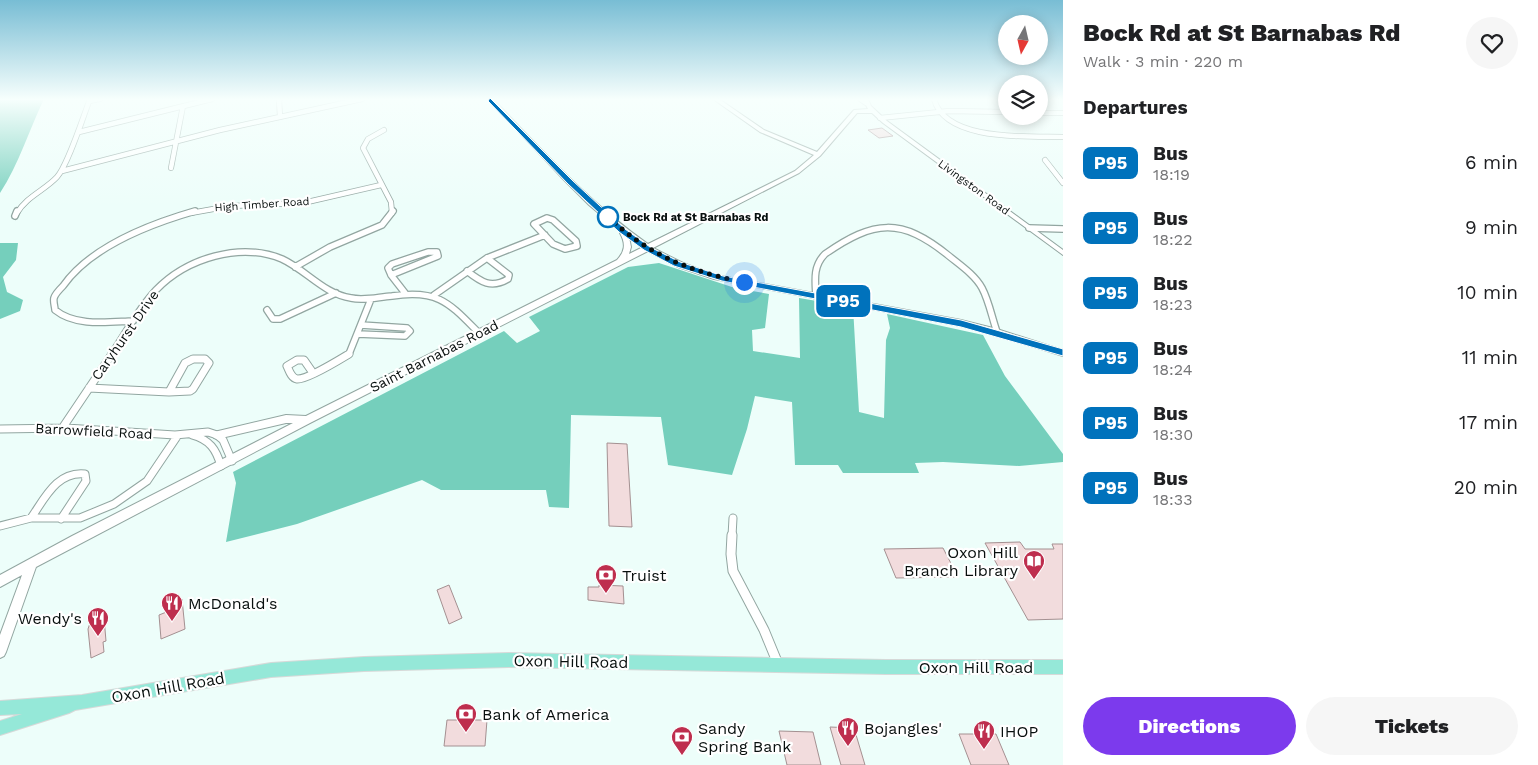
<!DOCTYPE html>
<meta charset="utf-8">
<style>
:root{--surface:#fff;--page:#f6f6f6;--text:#202124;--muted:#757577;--accent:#7c3aed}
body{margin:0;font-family:"Work Sans",sans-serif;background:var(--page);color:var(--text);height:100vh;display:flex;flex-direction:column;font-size:19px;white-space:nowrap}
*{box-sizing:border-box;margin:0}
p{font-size:16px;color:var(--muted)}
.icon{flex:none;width:28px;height:28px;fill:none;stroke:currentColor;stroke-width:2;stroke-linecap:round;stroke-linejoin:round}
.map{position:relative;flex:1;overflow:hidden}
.drawer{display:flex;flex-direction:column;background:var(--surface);width:475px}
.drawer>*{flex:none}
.badge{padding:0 10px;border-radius:8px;font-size:18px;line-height:32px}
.needle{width:32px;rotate:188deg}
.controls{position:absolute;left:998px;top:15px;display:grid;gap:10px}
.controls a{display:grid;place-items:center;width:50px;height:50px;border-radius:50%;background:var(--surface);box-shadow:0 2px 12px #0003;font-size:25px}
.you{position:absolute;width:25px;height:25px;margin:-12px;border:4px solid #fff;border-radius:50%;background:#1a73e8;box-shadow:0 0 0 8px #1a73e833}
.map>.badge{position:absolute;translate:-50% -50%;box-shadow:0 0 0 2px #fff}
h2{padding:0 20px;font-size:19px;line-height:45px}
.round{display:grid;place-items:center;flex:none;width:52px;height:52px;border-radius:26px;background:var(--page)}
.summary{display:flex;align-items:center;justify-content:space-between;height:85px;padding:0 20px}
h1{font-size:24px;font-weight:800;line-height:38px}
.button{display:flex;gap:10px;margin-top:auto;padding:10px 20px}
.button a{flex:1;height:58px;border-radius:30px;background:var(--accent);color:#fff;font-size:20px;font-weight:800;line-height:58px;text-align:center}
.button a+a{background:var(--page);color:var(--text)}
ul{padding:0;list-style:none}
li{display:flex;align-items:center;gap:15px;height:65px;padding:0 20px}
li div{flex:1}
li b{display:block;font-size:19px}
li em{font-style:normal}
li .badge{min-width:55px;font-weight:700;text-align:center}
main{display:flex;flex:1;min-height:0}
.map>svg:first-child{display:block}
</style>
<main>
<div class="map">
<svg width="1063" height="765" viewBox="0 0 1063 765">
<rect width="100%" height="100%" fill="#edfefa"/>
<path fill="#75cfbc" d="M0,99H44C29,130 19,164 0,193Z
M0,243H18L16,260L3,277L7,292L23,300L20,311L0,319Z
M659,263L735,288L769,294L765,328L752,330L753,351L800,358L799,298L853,307L859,412L884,418L886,340L890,328L887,314L983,335L1005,376L1063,454V462L1019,466L943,462L915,463L919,473H843L838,465H795L792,402L755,396L747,429L732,475L668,465L661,417L571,415L569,508L549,507L546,490H441L422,480L297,524L226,542L236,483L233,472L504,331L517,343L540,331L529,317L628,267Z"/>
<path fill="#f2dcdd" stroke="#a49091" d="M882,128L893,136L879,138L868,130Z
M607,443L627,444L632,527L609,526Z
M1020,542L1025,549H1054L1052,544H1063V619L1028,620L985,543Z
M943,548L958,577L896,578L884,549Z
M449,585L462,618L449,624L437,590Z
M599,585L623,586L624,604L588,600V587H599Z
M182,599L185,629L161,639L159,615L169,611L168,604Z
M104,618L106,641L103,642L104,652L91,658L88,629L90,623Z
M447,720H487L485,746H444Z
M830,727L854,728L865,765H841Z
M779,731L813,732L821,765H787Z
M959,734H996L1009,765H971Z"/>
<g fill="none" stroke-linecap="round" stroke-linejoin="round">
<g stroke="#92a6a1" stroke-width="6">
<path id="street-far3" d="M279,99L280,117
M860,99L866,103
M934,99C945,142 1029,136 1063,137
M89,101L100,99
M1039,113H1063
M880,118L949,111L1006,112
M384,130L368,139L363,148L391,202L392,213
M79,132L212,99
M1045,160L1063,183
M171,168L183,106
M62,171L220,130L362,99
M17,213C26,197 45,190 57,177C68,165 83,117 90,99
M191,213L230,206L303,203L381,185"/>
</g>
<g stroke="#92a6a1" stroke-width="8">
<path id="street-far2" d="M15,216L17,211
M547,218L553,220L576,241L577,246L565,249L553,244L534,224Z
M1029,228L1063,229
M428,252H437L438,256L391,275L388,268L392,264Z
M295,267L330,247L382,225L393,211
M467,271C481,282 491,289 508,279L509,275L487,258
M391,275L405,293
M434,295L487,258L545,235
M816,296C815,280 813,266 825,254C874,220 901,217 949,256C960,265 975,275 982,288C989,301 992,318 997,332
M267,310L273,319H280L336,293
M133,321C108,322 76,327 55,310C55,307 53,302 54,298C55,294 60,289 63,286C91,246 150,224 195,211
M358,334L405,336L410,331L407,328L361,325
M111,355C126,333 138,309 156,290C187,258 240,242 282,259C306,270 324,294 351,298C364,301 378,297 392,296C439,289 449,303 480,334
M347,355L349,354L371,299"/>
</g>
<g stroke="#92a6a1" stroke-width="9">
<path id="street-far1" d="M193,359H205L209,363L193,389L190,391L169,392L185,363Z
M313,373L304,360H297L287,366C289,370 291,378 297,379C307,380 339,360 349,354
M89,388L169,392
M63,427L112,354
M0,429L66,428L175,435L208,432L217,435L223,440L232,461
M192,435C210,440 216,449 221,466
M31,518C45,498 57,471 85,474L86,481L61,519
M0,526L31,518H80L114,504L147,481L178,435
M732,536L733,518"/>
</g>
<g stroke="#92a6a1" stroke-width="11">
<path id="street" d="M732,535L731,554L733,571L764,630L778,664"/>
</g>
<g stroke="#92a6a1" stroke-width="2">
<path id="secondary" d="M488,99H493C543,151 589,203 648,244L795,171L814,155L760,132L713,99H719L764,130L817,152L854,110L868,109L863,99H868L871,106L887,121L1063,250V255L883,123L872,113H857L820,156L799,173L653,248L683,263L715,275L961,320L997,329L1063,350V356L996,335L961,326L714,279L678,267L648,251L310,423L36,567L6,652L4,656L0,658V635L22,575L0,587V575L72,536L293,423H286L217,439L214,438L212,435L214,432L286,415L306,416L617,260C625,251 626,244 620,233L621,232L589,205L563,179ZM629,237L643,247L629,254L631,247Z"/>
</g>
<g stroke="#d7d9d8" stroke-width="2">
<path id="primary" d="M509,653L886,660H1063V674H886L509,667L364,671L271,677L75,710L69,713L0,735V721L22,714L0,715V701L82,695L271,663L364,657Z"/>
</g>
<use href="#street-far3" stroke="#fff" stroke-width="4.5"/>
<use href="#street-far2" stroke="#fff" stroke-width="5.5"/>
<use href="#street-far1" stroke="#fff" stroke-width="7"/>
<use href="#street" stroke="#fff" stroke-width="9"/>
<use href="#secondary" fill="#fff" fill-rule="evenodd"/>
<use href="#primary" fill="#95e8d8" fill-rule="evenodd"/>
</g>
<linearGradient id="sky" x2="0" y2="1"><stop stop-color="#78bdd4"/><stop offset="0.48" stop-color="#f7fffd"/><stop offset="1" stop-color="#f7fffd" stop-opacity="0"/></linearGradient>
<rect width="1063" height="207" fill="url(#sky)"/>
<path fill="#0072bc" stroke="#fff" d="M490,98L573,181L625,229L650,247L680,262L723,276L961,320L1063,349V356L961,327L722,281L674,266L644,250L619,232L568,184L488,101Z"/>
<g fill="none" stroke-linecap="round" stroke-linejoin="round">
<path stroke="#080f0e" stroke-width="5" stroke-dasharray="0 9" d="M608,217L605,214C647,254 687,271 744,282"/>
</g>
<defs>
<g id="library-pin" transform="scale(1.125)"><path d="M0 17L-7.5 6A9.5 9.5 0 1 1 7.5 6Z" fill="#be2e4e" stroke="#fff"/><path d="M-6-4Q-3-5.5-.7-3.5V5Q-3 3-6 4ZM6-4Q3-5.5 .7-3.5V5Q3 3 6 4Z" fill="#fff"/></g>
<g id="bank-pin" transform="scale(1.125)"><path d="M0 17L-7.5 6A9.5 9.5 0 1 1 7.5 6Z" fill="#be2e4e" stroke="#fff"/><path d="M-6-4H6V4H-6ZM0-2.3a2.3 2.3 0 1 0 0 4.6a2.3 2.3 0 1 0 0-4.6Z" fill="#fff"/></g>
<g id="restaurant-pin" transform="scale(1.125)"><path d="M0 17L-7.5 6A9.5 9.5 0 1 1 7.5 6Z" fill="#be2e4e" stroke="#fff"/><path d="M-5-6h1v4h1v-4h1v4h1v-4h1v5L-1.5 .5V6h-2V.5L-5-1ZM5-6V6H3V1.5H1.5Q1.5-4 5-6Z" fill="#fff"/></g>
</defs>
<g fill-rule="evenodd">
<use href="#library-pin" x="1034" y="561"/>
<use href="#bank-pin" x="606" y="575"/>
<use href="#restaurant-pin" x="172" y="603"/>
<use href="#restaurant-pin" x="98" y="618"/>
<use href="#bank-pin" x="466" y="714"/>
<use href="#restaurant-pin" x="848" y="728"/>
<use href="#restaurant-pin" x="984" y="731"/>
<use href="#bank-pin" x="682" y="737"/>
</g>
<circle fill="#fff" stroke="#0072bc" stroke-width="2.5" cx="608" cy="217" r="10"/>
<g text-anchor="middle" stroke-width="4.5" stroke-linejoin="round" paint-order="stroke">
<g font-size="11" fill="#080f0e" stroke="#fff">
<text transform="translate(974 187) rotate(36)" y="4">Livingston Road</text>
<text transform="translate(262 204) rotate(-4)" y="4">High Timber Road</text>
</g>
<g font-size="11" font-weight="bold" fill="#080f0e" stroke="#fff" text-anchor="start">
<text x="623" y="221">Bock Rd at St Barnabas Rd</text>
</g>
<g font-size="14" fill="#080f0e" stroke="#fff">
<text transform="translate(125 335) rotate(-55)" y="5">Caryhurst Drive</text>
<text transform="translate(434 356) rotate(-27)" y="5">Saint Barnabas Road</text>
<text transform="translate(94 431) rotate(3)" y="5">Barrowfield Road</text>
</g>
<g font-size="16" fill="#080f0e" stroke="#fff" text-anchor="start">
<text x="1018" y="558" text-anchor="end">Oxon Hill<tspan x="1018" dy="18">Branch Library</tspan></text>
<text x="622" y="581">Truist</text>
<text x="188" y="609">McDonald's</text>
<text x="82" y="624" text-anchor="end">Wendy's</text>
<text x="482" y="720">Bank of America</text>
<text x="698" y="734">Sandy<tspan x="698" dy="18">Spring Bank</tspan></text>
<text x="864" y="734">Bojangles'</text>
<text x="1000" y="737">IHOP</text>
</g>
<g font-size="16" fill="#080f0e" stroke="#fff">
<text transform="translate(571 661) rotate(1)" y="6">Oxon Hill Road</text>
<text x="976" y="673">Oxon Hill Road</text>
<text transform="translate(168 687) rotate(-10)" y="6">Oxon Hill Road</text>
</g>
</g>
</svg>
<div class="controls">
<a><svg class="needle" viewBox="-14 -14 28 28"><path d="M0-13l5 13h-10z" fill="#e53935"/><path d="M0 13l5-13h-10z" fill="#757577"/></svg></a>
<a><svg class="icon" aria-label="layers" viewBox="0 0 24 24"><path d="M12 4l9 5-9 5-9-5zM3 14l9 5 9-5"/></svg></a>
</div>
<div class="you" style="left:744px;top:282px"></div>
<b class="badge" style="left:843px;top:301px;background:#0072bc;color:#fff">P95</b>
</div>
<section class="drawer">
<div class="summary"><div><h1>Bock Rd at St Barnabas Rd</h1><p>Walk · 3 min · 220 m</p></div><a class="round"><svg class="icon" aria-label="heart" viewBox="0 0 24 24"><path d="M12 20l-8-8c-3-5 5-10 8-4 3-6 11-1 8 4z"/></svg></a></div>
<h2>Departures</h2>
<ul>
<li><span class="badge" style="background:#0072bc;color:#fff">P95</span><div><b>Bus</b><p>18:19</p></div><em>6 min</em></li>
<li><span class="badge" style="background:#0072bc;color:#fff">P95</span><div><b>Bus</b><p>18:22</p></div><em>9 min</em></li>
<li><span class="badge" style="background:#0072bc;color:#fff">P95</span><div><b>Bus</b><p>18:23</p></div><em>10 min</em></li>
<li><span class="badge" style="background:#0072bc;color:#fff">P95</span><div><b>Bus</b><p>18:24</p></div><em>11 min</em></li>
<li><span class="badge" style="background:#0072bc;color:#fff">P95</span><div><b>Bus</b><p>18:30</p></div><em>17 min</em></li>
<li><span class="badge" style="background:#0072bc;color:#fff">P95</span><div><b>Bus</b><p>18:33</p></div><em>20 min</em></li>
</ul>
<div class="button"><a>Directions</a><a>Tickets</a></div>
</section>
</main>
